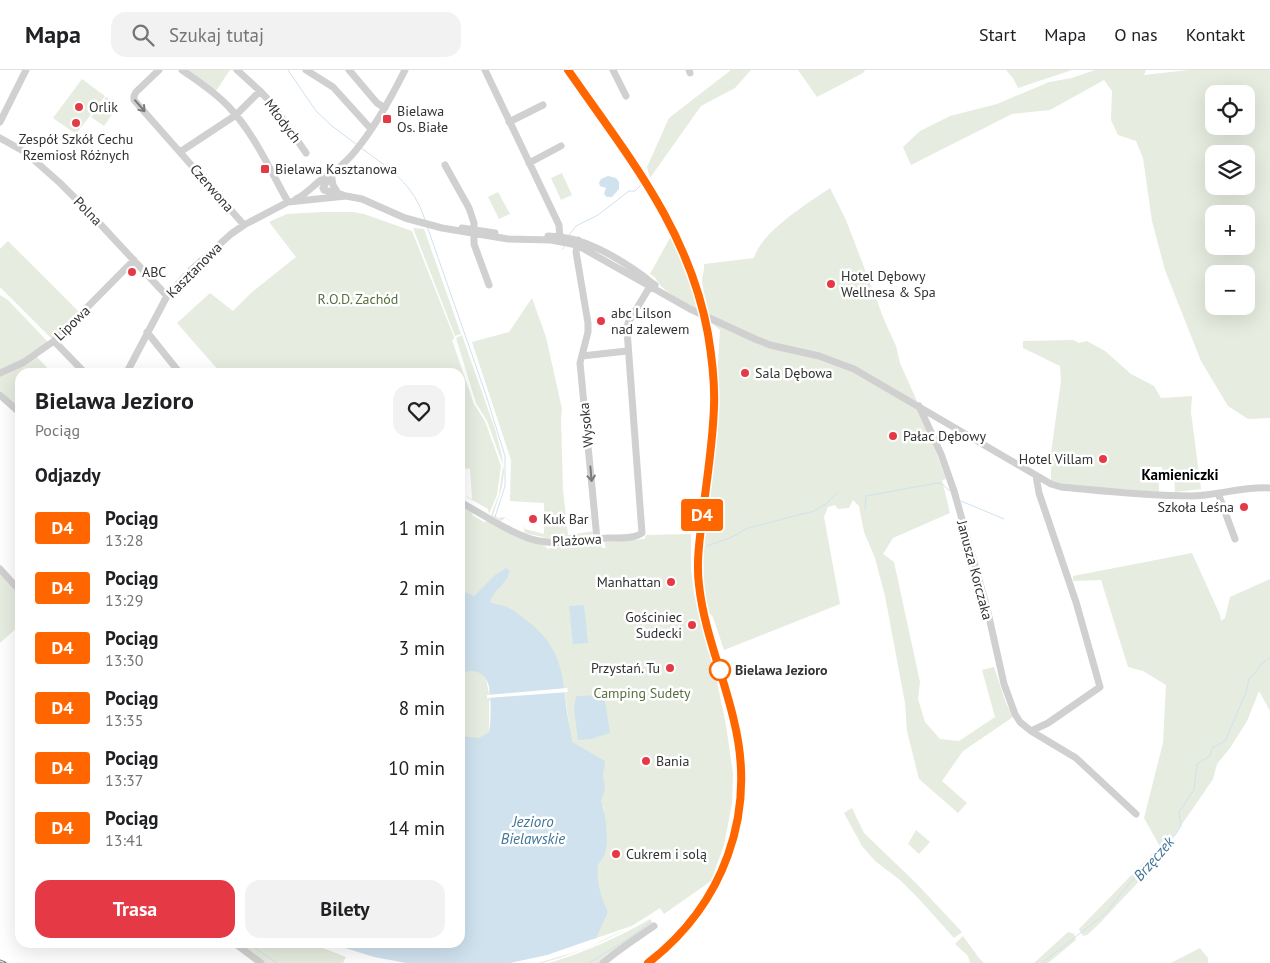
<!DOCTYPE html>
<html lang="pl">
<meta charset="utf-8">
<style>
:root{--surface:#fff;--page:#f2f2f2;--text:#202124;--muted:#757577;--line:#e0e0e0;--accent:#e63946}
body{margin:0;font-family:"PT Sans",sans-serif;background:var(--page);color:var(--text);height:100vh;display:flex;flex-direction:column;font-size:19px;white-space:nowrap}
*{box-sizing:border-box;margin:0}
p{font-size:16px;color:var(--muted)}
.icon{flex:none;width:28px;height:28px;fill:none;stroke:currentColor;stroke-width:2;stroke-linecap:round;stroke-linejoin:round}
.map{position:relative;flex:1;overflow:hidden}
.side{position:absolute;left:15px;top:298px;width:450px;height:580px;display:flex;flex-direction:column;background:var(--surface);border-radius:15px;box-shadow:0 5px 20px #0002}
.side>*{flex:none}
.badge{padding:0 10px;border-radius:4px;font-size:18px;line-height:32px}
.controls{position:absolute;left:1205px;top:15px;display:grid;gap:10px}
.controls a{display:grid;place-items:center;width:50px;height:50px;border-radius:10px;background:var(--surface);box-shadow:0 5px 20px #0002;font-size:25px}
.map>.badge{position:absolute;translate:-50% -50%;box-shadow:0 0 0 2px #fff}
h2{padding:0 20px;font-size:19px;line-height:45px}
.round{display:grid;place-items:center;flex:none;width:52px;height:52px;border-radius:15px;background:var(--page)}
.head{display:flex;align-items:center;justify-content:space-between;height:85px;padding:0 20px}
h1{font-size:24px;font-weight:700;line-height:38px}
.button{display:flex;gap:10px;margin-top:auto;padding:10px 20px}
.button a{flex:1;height:58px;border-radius:15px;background:var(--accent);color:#fff;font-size:20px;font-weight:700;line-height:58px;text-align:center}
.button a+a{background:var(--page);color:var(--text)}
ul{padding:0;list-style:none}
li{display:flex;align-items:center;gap:15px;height:60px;padding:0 20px}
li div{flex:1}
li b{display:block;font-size:19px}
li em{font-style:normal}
li .badge{min-width:55px;font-weight:700;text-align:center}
header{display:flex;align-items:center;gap:30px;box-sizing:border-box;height:70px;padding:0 25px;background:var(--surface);border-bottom:1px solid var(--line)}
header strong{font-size:24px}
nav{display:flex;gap:28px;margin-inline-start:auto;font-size:18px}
.search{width:350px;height:45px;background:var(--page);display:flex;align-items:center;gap:12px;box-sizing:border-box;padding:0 18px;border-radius:15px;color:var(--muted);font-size:19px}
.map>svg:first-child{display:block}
</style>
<header>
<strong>Mapa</strong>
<div class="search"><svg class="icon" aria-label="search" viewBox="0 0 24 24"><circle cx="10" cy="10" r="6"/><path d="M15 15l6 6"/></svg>Szukaj tutaj</div>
<nav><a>Start</a><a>Mapa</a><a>O nas</a><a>Kontakt</a></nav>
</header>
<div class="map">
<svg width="1270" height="893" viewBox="0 0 1270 893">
<rect width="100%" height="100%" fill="#fff"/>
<path fill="#e6ecdf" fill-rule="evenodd" d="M187,0H230L216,21Z
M731,0H751L735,18L701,36L650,108L647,97L669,48Z
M798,0H865L863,3L817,27Z
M1006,0H1072L1018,18L1013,8Z
M1095,0H1146L1144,5L1189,0H1270V348L1248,349L1228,336L1201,291L1165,200L1152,151L1143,88L1136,71L1118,65L1111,50L1112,21L1104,10L1050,40L1012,44L911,95L903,77L920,61L950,46L997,34L1049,12L1072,8ZM1214,24H1246V56H1214ZM1214,84H1246V116H1214ZM1214,144H1246V176H1214ZM1214,204H1246V236H1214Z
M82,9L105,26L76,64L53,48Z
M106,27L118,36L104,56L91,47Z
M562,103L572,125L561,130L551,108Z
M830,118L846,150L885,252L896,276L900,293L916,329L946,409L942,410L950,443L893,468L883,484L894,492L920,612L918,629L925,652L940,669L959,671L995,647L982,600L994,597L1006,633L1013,647L963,681L942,711L967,733L958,743L919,709L907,661L905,633L885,526L875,488L864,462L859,436L853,430L849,438L838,439L835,435L828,437L824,447L840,534L724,580L713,547L707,541L704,518L703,488L715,361L716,313L714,294H718L720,260L710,252C709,238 703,223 702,211C702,205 705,200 704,194L754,188C761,162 808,133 830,118Z
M498,122L510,144L499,149L488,127Z
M322,142H353L364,144L412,161L454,267V269L452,270L474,334L485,351L501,396L497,425L489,444L488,439L460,423L472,429L470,399L460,398V302H220L177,253L210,223L233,241L252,222L296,187L269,152L287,144Z
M413,158L424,159L461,264L455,266Z
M671,166L701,240C687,235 674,228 663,218C656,212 659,209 650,204Z
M8,171L79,242L52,269L0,217V179Z
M0,225L8,230L48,272L24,288L0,300Z
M532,228L546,267L562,339L561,349L563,419L568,465L595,461L590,466L547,468L525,463L523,456L525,459L544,464V433L510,431L511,390L472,272L509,262Z
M462,265L496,362L502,386L504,402L502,417L493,445L499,448L504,447L519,456L505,448L501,451L491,445L499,424L503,395L487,351L476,333L456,268Z
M1073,270L1079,273L1087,271L1105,281L1131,304L1154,316L1161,328L1192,326L1191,342L1201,419L1175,422L1174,404L1162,405V397H1152V409L1159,413V422L1065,415L1051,411V383L1061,311L1060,296L1023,278V271Z
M37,287L51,302H20V340L0,320V306Z
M460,436L473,443L472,445L484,452L488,451L516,467L545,476L548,479L553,477L593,475L602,472V478H607L605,477V472L645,469L646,465L691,464V500L694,524L715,602L726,655L733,704L732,733L724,775L711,811L664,844L660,838C623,863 587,881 542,893H538L585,879L634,855L591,870L602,855L596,796L604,783L606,774L604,737L599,733L605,719L577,677L571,672L565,622L489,631V662L478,669L460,666V600L465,599L485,603L489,624L493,534L489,531L493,523L510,503L509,500L504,499L475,525L476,527L460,537Z
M1192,483L1220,545L1221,551L1225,548L1230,527L1270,509V641L1259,621L1247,651L1230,678L1217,694L1213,709L1163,782L1144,748L1163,673L1166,615L1143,601L1128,597L1101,510L1073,511V506Z
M0,504L20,526V555L0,573Z
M852,738L864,763L917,814L962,862L954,868L919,829L900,810L875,791L862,776L844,743Z
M916,760L930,772L919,784L908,774Z
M1152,784L1159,790L1097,856L1087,865L1083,866L1079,859Z
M650,849L653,853L601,893H549C585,882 618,868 650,849Z
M1068,862L1074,864L1076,870L1048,893H1034Z
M963,866L979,888L984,893H970L968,886L955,874Z
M236,873H310L346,887L343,893H265Z
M1200,878L1208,888V893H1171Z"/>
<path fill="#cfe2ee" d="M608,106L616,108L619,112V119L612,127H607L604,124L606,118L600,116L599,113L601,109Z
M506,498L510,501C507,514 493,520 490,532C496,535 505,535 511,539C557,570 562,589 567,642C568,652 571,661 572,672L605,691L603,706L605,720L601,731C606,742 610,777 603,788C600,792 598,792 598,798C596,813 602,830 608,842L596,868L547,885L510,893H406L374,887L329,873L460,872V666L479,668L489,662C491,653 492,619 487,611C482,600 469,599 460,604V520L474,526L495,505Z
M584,535L588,573L573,574L569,536Z
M604,625L610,663L591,669L578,670L574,639L576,626Z"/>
<path fill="#fff" d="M567,618L568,622L487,628V625Z"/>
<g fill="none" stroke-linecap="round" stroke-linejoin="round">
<path stroke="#cfe2ee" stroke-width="1" d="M288,0L316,41L332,56L356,74
M361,78C390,99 414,114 425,150
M427,156L485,322L505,386V416L495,447
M569,165L576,156L598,145L629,121H635L643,113
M563,179L564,177
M961,431L1004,449
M865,440L866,426L937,413L942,414L950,421
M707,476L730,468L748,458L814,441L826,434L837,423
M246,872L277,893
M589,893L628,869L651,852
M1042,893L1106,843L1128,815L1176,764L1181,756L1179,742L1194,720L1197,694L1210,686L1212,678L1225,671L1246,622L1249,609L1253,606L1262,593L1270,588"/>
<path stroke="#d0d0d0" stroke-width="7" d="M159,0L136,22L134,26V30L244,155
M182,0C198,11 215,22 228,36C254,63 270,100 288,132
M306,0L333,17L371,59
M349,0L377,33L385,38
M485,0L559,155L560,170
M613,0L626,26
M689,0L690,3
M260,21L273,35L306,83
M0,52L26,0
M509,52L543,35
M0,68L25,82L60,113L88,141L167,226
M180,82L236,45L260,21L237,0
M529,93L561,76
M445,95L469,138L474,153V174L489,215
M331,104L333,115L338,123
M323,118C330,102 346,94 356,80C376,56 391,28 405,0
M324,120L343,125
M296,129C309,123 316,111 329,105
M462,158L495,163
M548,166C582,166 615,186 642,205C646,208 650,212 655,215
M578,170L576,182L588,253V262L580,293L597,469
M147,262L179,302
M54,271L84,302
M582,286L627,281
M127,302L167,226L191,200L231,164L244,155L288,132L346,126L362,129L405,148L442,158L508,169L551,170L577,175L690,239L755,269L770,275L819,286L854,299L1051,414L1061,417C1104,421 1147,426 1190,426C1217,426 1243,416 1270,418
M0,303L24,292L54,271L134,190
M0,325L20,343
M919,336L941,384L954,421L987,538L1004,614L1015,644L1020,652L1031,661L1076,688L1136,744
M1218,423L1235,469
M460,432C483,444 514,466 539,471C561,475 586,470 608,468C618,468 634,469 642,463L627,260L628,253L652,213
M0,499L20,521
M1031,661L1048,653L1100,617L1076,532L1039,423L1036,406
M233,872L261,893
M603,893C619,879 637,868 654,856"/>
<g stroke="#888" stroke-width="3">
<path id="rail" d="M568,0C601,48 638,94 666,145C698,204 717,273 714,341C713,375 707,409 703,442C700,467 696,491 699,515C705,563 725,609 735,656C755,746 721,837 648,893
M0,891L5,893"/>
</g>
<use href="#rail" stroke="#fff" stroke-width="1" stroke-dasharray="4" stroke-linecap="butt"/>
</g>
<defs><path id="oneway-shaft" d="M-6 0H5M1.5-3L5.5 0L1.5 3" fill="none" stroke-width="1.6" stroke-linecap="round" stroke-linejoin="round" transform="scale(1.25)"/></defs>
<g stroke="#7a7a7a">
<use href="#oneway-shaft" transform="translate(140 36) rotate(49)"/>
<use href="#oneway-shaft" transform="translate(591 404) rotate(85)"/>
</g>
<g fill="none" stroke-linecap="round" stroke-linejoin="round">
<g stroke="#fff" stroke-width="11">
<path id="line" d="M568,0C627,85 689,159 708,264C712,288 715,311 714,336C713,372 707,407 703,442C700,467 696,491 699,515C704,562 724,606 734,651C757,745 723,835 648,893"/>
</g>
<use href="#line" stroke="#f60" stroke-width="8"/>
</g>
<g fill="#e63946" stroke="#fff" stroke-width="2">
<circle cx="79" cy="37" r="5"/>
<rect x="382" y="44" width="10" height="10" rx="2.5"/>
<circle cx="76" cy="53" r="5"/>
<rect x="260" y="94" width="10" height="10" rx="2.5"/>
<circle cx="132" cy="202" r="5"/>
<circle cx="831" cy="214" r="5"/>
<circle cx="601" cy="251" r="5"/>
<circle cx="745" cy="303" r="5"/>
<circle cx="893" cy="366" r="5"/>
<circle cx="1103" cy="389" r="5"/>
<circle cx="1244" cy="437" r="5"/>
<circle cx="533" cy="449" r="5"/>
<circle cx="671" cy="512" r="5"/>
<circle cx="692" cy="555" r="5"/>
<circle cx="670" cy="598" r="5"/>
<circle cx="646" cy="691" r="5"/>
<circle cx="616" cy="784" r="5"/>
</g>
<circle fill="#fff" stroke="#f60" stroke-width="2.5" cx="720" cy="600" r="10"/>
<g text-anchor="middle" stroke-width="5" stroke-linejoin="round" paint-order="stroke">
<g font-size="14" fill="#333" stroke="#fff" text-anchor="start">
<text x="89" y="42">Orlik</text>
<text x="397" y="46">Bielawa<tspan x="397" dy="16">Os. Białe</tspan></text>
<text x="76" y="74" text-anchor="middle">Zespół Szkół Cechu<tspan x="76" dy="16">Rzemiosł Różnych</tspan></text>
<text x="275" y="104">Bielawa Kasztanowa</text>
<text x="142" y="207">ABC</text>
<text x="841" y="211">Hotel Dębowy<tspan x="841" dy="16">Wellnesa &amp; Spa</tspan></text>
<text x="611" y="248">abc Lilson<tspan x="611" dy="16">nad zalewem</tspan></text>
<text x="755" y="308">Sala Dębowa</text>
<text x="903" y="371">Pałac Dębowy</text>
<text x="1093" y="394" text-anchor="end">Hotel Villam</text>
<text x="1234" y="442" text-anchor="end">Szkoła Leśna</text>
<text x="543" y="454">Kuk Bar</text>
<text x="661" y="517" text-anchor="end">Manhattan</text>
<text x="682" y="552" text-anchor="end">Gościniec<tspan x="682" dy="16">Sudecki</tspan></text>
<text x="660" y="603" text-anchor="end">Przystań. Tu</text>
<text x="656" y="696">Bania</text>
<text x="626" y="789">Cukrem i solą</text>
</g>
<g font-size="14" fill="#333" stroke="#fff">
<text transform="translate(283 51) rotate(53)" y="5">Młodych</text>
<text transform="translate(212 118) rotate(49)" y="5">Czerwona</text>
<text transform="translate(88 141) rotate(46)" y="5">Polna</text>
<text transform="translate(194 200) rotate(-45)" y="5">Kasztanowa</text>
<text transform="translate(72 253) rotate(-44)" y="5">Lipowa</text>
<text transform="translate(586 355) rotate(-96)" y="5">Wysoka</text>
<text transform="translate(577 470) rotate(-3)" y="5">Plażowa</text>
<text transform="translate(975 500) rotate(75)" y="5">Janusza Korczaka</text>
</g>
<g font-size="14" fill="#56703f" stroke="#fff">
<text x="358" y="234">R.O.D. Zachód</text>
<text x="642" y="628">Camping Sudety</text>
</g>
<g font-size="14" font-weight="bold" fill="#333" stroke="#fff" text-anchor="start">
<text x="735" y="605">Bielawa Jezioro</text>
</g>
<g font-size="15" font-weight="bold" fill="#000" stroke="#fff">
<text x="1180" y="410">Kamieniczki</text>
</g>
<g font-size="15" font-style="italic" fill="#3f7597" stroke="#fff">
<text x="533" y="757">Jezioro<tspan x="533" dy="17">Bielawskie</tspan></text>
<text transform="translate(1154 789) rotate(-49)" y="5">Brzęczek</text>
</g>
</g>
</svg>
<div class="controls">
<a><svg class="icon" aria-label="locate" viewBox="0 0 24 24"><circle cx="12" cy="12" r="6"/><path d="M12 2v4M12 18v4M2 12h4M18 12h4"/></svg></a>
<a><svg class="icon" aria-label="layers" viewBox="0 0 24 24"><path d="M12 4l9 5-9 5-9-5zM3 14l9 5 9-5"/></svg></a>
<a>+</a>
<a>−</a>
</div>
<b class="badge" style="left:702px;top:445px;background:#f60;color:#fff">D4</b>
<section class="side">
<div class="head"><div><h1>Bielawa Jezioro</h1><p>Pociąg</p></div><a class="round"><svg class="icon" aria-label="heart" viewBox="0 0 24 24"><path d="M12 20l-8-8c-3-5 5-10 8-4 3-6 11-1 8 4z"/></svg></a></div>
<h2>Odjazdy</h2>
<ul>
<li><span class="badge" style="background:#f60;color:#fff">D4</span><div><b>Pociąg</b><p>13:28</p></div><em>1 min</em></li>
<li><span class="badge" style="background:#f60;color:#fff">D4</span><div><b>Pociąg</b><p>13:29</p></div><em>2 min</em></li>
<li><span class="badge" style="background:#f60;color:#fff">D4</span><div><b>Pociąg</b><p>13:30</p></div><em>3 min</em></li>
<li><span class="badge" style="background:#f60;color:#fff">D4</span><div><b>Pociąg</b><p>13:35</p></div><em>8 min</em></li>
<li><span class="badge" style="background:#f60;color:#fff">D4</span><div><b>Pociąg</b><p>13:37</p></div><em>10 min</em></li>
<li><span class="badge" style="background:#f60;color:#fff">D4</span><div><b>Pociąg</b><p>13:41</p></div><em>14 min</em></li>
</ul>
<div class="button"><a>Trasa</a><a>Bilety</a></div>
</section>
</div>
